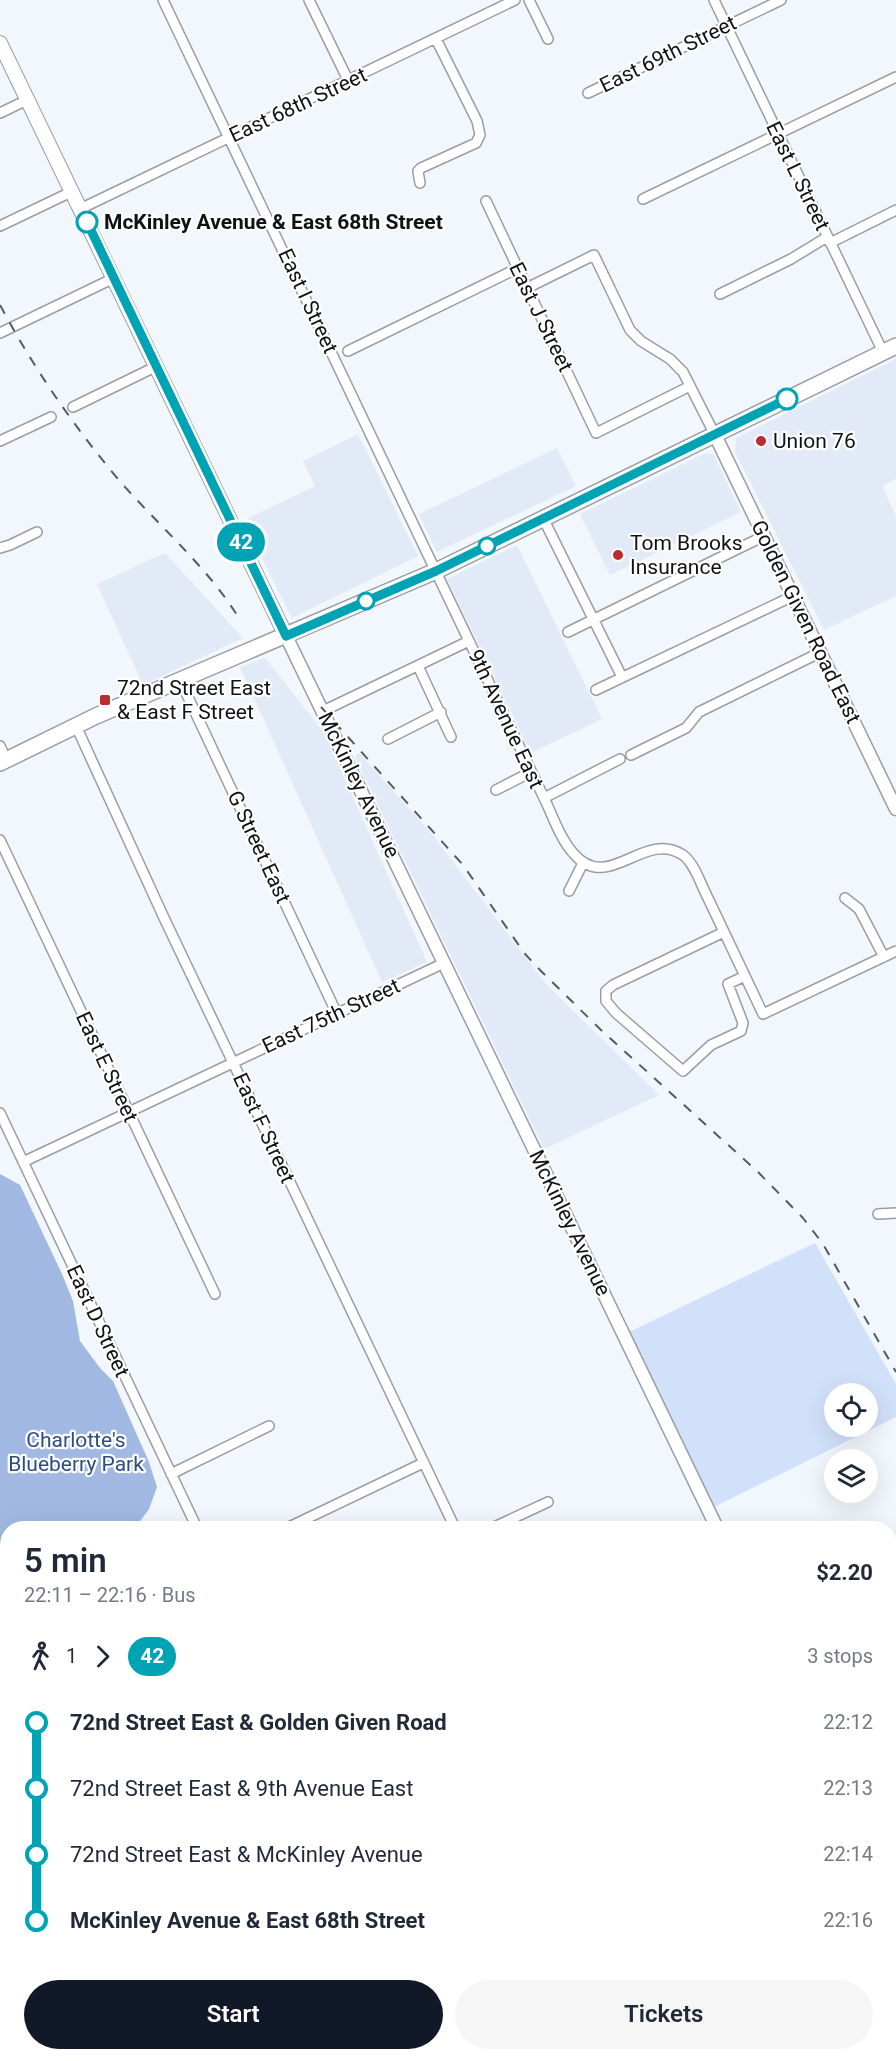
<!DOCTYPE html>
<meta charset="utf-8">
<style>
:root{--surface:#fff;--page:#f6f6f7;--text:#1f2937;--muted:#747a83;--accent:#111827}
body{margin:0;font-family:Roboto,sans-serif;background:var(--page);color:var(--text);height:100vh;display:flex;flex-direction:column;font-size:22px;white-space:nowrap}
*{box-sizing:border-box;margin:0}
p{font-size:20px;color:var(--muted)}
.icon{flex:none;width:33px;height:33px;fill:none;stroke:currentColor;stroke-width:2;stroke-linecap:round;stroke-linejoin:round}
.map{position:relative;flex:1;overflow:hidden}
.panel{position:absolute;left:0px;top:1521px;width:897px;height:540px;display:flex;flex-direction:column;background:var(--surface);border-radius:24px 24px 0 0;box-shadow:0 6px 24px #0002}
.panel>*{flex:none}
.badge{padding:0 12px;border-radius:20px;font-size:21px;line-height:39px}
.controls{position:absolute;left:824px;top:1383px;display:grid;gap:12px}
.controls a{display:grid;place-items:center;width:54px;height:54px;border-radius:50%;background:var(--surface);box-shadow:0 6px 24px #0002;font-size:30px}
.map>.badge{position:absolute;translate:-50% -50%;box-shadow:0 0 0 3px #fff}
.legs{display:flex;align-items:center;gap:9px;height:66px;padding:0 24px;font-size:20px}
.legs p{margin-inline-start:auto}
.summary{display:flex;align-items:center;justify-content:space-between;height:102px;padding:0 24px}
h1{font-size:33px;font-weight:600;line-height:45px}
.button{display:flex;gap:12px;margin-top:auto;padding:12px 24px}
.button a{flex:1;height:69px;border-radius:36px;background:var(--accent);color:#fff;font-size:24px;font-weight:600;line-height:69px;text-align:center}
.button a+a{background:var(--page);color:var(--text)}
ul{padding:0 24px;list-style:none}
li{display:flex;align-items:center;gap:21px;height:66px;font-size:22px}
li i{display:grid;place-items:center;width:9px;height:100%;margin:0 8px;background:currentColor}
li i::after{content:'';width:15px;height:15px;margin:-8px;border:4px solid;border-radius:50%;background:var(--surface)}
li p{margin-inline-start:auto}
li:first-child i{background:linear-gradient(#0000 50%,currentColor 0)}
li:last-child i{background:linear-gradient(currentColor 50%,#0000 0)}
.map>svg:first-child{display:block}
</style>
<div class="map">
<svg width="896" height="2061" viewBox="0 0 896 2061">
<rect width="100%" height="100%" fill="#f2f6fd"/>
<path fill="#e2eaf7" d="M896,359V479L882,486L896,516V596L824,630L735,452L736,438Z
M358,434L418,556L292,618L243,521L315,486L303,461Z
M557,448L576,486L437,552L419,514Z
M706,453L714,455L741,512L610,575L580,514Z
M517,545L602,719L531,753L447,579Z
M165,553L243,638L143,685L97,584Z
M265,658L323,731L427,962L382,982L240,667Z
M357,754H360L431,833L545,983L659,1095L544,1149L355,757Z"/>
<path fill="#d2e1fa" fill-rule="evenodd" d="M815,1243L896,1384V1417L712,1508L627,1333ZM834,1394H867V1426H834Z"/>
<path fill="#a1b9e2" d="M0,1174L20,1185L62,1274L73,1301L80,1341L100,1368L113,1381L149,1462L157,1487L149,1509L135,1528H8V1812L0,1813Z"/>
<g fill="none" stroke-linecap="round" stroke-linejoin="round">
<g stroke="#9a9ea4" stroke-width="12">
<path id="minor" d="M163,0L544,798C553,816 560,839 574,854C609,894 644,829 683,855C694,863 700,882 706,894C725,934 744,974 763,1014L896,951
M309,0L349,82
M529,0L548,39
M714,0L883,352
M588,93L781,0
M0,113L27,100
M420,183L418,171L421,168L476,143L480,135L477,121L436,39
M643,199L896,77
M486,201L596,433L690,386
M80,209L515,0
M0,226L71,192
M830,243L896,210
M527,288L594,255L630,330L641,341L670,359L683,372L715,435
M720,294L791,259L827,237
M0,333L114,278
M348,351L518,268
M73,407L157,366
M0,441L51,417
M543,518L622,677
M0,548L10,545L37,532
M568,632L764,536
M418,666L451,737
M180,680L337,1014
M596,690L793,596
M323,711L469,641
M76,726L165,920L455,1528
M388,739L441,712
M0,746L6,759
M631,755L686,728L699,712L821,652
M496,790L531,772
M544,798L620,759
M0,840L215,1294
M569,891L583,863
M845,898L859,909L884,957
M724,932L613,985L606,991V1001L616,1013L683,1071L711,1045L741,1031L743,1023L728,984L745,976
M0,1113L197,1528
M23,1162L444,963
M878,1214L896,1213
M171,1474L269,1426
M287,1528L423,1463
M492,1528L548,1502
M890,1687L896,1684
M890,1768L896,1766
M188,2054L191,2061
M315,2054L319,2061
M451,2054L454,2061
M714,2054L717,2061
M843,2054L846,2061
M85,2061L101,2054"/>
</g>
<g stroke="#9a9ea4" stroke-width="15">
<path id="tertiary" d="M715,435L896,809
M286,636L717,1528
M890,1883L896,1897
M890,1944L896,1941
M640,2061L655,2054"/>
</g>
<g stroke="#9a9ea4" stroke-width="16">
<path id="secondary" d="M0,43L286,636"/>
</g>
<g stroke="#9a9ea4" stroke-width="18">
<path id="primary" d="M0,763L96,716L436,571L896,346"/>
</g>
<use href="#minor" stroke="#fff" stroke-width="9"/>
<use href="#tertiary" stroke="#fff" stroke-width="12"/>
<use href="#secondary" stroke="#fff" stroke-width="14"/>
<use href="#primary" stroke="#fff" stroke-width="15"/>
<path stroke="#585b5e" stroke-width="2" stroke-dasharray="10 10" stroke-linecap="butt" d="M0,305C33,367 72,424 118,479C150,516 187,549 217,587C226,598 233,609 241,621
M321,707L463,865L525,954L541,971L601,1030L758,1172L803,1218L823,1244L896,1372"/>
</g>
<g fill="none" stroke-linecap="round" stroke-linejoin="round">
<g stroke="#fff" stroke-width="14">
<path id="line-1" d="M87,222L286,636L436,571L787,399"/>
</g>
<use href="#line-1" stroke="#00a3b4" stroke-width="9"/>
</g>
<g fill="#fff" stroke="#00a3b4" stroke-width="3">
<circle cx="87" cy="222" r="10"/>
<circle cx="787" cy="399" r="10"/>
<circle cx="487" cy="546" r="8"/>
<circle cx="366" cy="601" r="8"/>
</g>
<g fill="#bb2b2f" stroke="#fff" stroke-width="2">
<circle cx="761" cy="441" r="6"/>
<circle cx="618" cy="555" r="6"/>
<rect x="99" y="694" width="12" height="12" rx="3"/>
</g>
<g text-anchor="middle" stroke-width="4.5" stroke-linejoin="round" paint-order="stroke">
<g font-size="21" fill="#101214" stroke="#fff">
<text transform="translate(668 54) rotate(-26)" y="7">East 69th Street</text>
<text transform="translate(298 105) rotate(-25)" y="7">East 68th Street</text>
<text transform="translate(798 176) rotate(64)" y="7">East L Street</text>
<text transform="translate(308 301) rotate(65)" y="7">East I Street</text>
<text transform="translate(541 317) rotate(64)" y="7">East J Street</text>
<text transform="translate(806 622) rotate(64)" y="7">Golden Given Road East</text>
<text transform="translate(506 719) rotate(65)" y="7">9th Avenue East</text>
<text transform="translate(359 785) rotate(64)" y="7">McKinley Avenue</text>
<text transform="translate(259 847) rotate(65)" y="7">G Street East</text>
<text transform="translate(331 1016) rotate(-25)" y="7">East 75th Street</text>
<text transform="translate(107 1067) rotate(65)" y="7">East E Street</text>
<text transform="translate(264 1128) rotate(65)" y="7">East F Street</text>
<text transform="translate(570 1223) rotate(64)" y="7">McKinley Avenue</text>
<text transform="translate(98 1321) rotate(65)" y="7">East D Street</text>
</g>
<g font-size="21" font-weight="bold" fill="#101214" stroke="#fff" text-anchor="start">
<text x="104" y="229">McKinley Avenue &amp; East 68th Street</text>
</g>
<g font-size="21" fill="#101214" stroke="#fff" text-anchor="start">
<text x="773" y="448">Union 76</text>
<text x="630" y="550">Tom Brooks<tspan x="630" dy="24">Insurance</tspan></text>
<text x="117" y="695">72nd Street East<tspan x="117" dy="24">&amp; East F Street</tspan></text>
</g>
<g font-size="21" fill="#2d4c80" stroke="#fff">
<text x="76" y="1447">Charlotte's<tspan x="76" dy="24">Blueberry Park</tspan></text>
</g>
</g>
</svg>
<div class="controls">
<a><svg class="icon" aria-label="locate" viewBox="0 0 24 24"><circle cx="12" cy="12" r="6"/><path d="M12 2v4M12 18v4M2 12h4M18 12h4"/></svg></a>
<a><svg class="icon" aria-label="layers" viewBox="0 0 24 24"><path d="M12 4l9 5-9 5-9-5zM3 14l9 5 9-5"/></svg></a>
</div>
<b class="badge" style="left:241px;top:542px;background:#00a3b4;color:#fff">42</b>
<section class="panel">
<div class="summary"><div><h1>5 min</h1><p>22:11 – 22:16 · Bus</p></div><b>$2.20</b></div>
<div class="legs"><svg class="icon" aria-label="walk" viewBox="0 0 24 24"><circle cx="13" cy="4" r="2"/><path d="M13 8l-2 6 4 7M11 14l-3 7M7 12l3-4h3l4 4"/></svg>1<svg class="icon" aria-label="forward" viewBox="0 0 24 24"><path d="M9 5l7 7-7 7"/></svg><b class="badge" style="background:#00a3b4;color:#fff">42</b><p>3 stops</p></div>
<ul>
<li><i style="color:#00a3b4"></i><b>72nd Street East &amp; Golden Given Road</b><p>22:12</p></li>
<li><i style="color:#00a3b4"></i><span>72nd Street East &amp; 9th Avenue East</span><p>22:13</p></li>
<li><i style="color:#00a3b4"></i><span>72nd Street East &amp; McKinley Avenue</span><p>22:14</p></li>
<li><i style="color:#00a3b4"></i><b>McKinley Avenue &amp; East 68th Street</b><p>22:16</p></li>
</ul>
<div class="button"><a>Start</a><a>Tickets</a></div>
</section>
</div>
